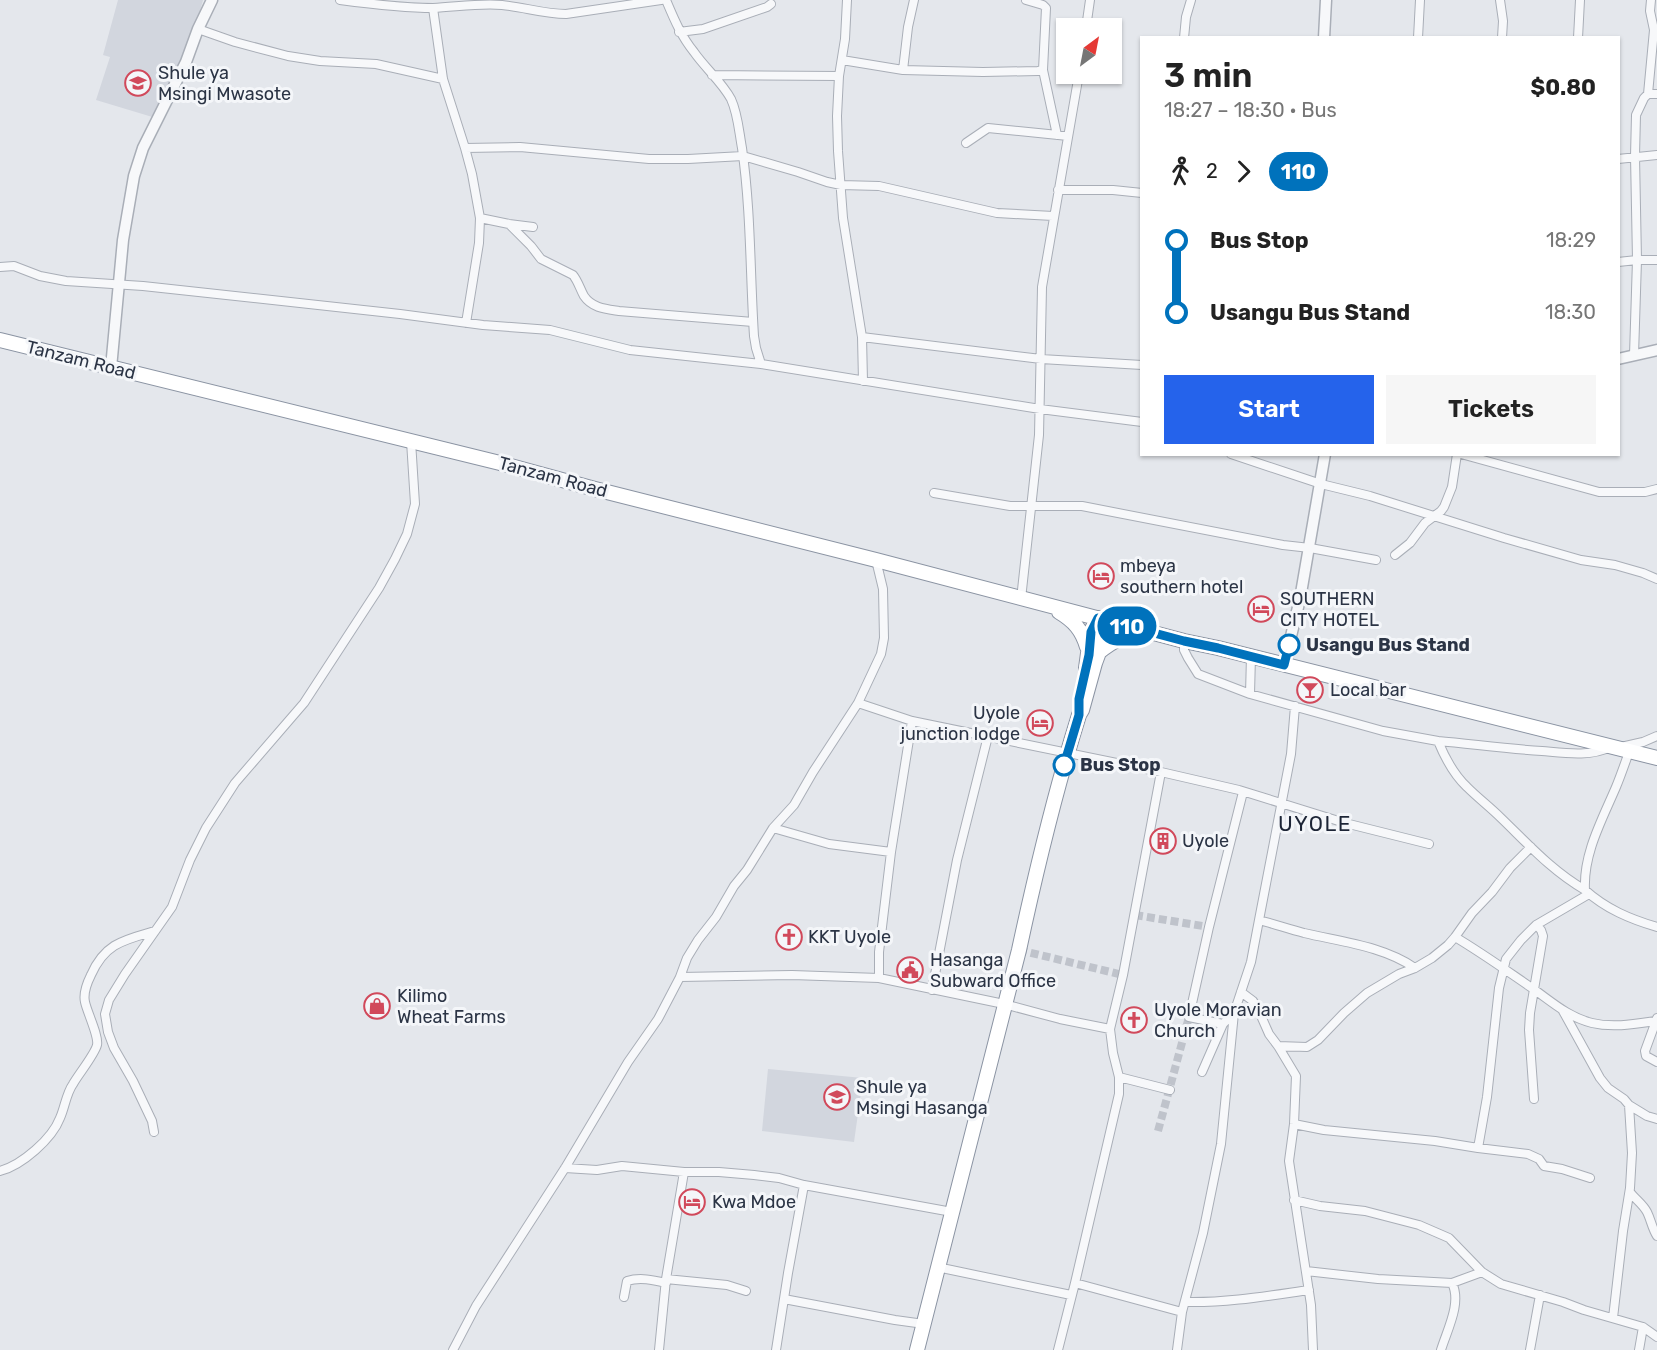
<!DOCTYPE html>
<meta charset="utf-8">
<style>
:root{--surface:#fff;--page:#f6f6f6;--text:#222;--muted:#767676;--accent:#2563eb}
body{margin:0;font-family:Rubik,sans-serif;background:var(--page);color:var(--text);height:100vh;display:flex;flex-direction:column;font-size:22px;white-space:nowrap}
*{box-sizing:border-box;margin:0}
p{font-size:20px;color:var(--muted)}
.icon{flex:none;width:33px;height:33px;fill:none;stroke:currentColor;stroke-width:2;stroke-linecap:round;stroke-linejoin:round}
.map{position:relative;flex:1;overflow:hidden}
.details{position:absolute;left:1140px;top:36px;width:480px;height:420px;display:flex;flex-direction:column;background:var(--surface);border-radius:0px;box-shadow:0 2px 4px #0004}
.details>*{flex:none}
.badge{padding:0 12px;border-radius:20px;font-size:21px;line-height:39px}
.needle{width:39px;rotate:32deg}
.tools{position:absolute;left:1056px;top:18px;display:grid;gap:12px}
.tools a{display:grid;place-items:center;width:66px;height:66px;border-radius:0px;background:var(--surface);box-shadow:0 2px 4px #0004;font-size:30px}
.map>.badge{position:absolute;translate:-50% -50%;box-shadow:0 0 0 3px #fff}
.legs{display:flex;align-items:center;gap:9px;height:66px;padding:0 24px;font-size:20px}
.legs p{margin-inline-start:auto}
.headline{display:flex;align-items:center;justify-content:space-between;height:102px;padding:0 24px}
h1{font-size:33px;font-weight:600;line-height:45px}
.button{display:flex;gap:12px;margin-top:auto;padding:12px 24px}
.button a{flex:1;height:69px;border-radius:0px;background:var(--accent);color:#fff;font-size:24px;font-weight:600;line-height:69px;text-align:center}
.button a+a{background:var(--page);color:var(--text)}
ul{padding:0 24px;list-style:none}
li{display:flex;align-items:center;gap:21px;height:72px;font-size:22px}
li i{display:grid;place-items:center;width:9px;height:100%;margin:0 8px;background:currentColor}
li i::after{content:'';width:15px;height:15px;margin:-8px;border:4px solid;border-radius:50%;background:var(--surface)}
li p{margin-inline-start:auto}
li:first-child i{background:linear-gradient(#0000 50%,currentColor 0)}
li:last-child i{background:linear-gradient(currentColor 50%,#0000 0)}
.map>svg:first-child{display:block}
</style>
<div class="map">
<svg width="1657" height="1350" viewBox="0 0 1657 1350">
<rect width="100%" height="100%" fill="#e4e7ec"/>
<path fill="#d2d6de" d="M118,0H203L182,77L159,119L96,100L110,57L103,55Z
M768,1069L863,1078L854,1142L762,1131Z"/>
<g fill="none" stroke-linecap="round" stroke-linejoin="round">
<path stroke="#bfc3cb" stroke-width="8" stroke-dasharray="8 4" stroke-linecap="butt" d="M1135,915L1209,927
M1019,950L1123,975
M1158,1131L1189,1017"/>
<g stroke="#a9aeb7" stroke-width="10">
<path id="minor" d="M340,0C371,4 402,8 433,8C456,7 479,3 502,5C524,7 544,14 566,14L661,0
M666,0C674,19 681,36 694,52C705,68 722,82 731,99C738,114 739,132 742,148C751,210 750,273 754,336L756,348L761,364
M847,0L845,39L839,76L837,116L838,151L843,218L862,337L863,381
M1500,0L1503,21L1502,38
M1651,0L1650,11L1654,30
M433,8L443,79L465,148L472,174L480,218L479,243L466,323
M1086,28L1090,0
M198,29L235,42L288,56L320,61L376,64L443,79
M679,32L703,29L767,7L771,4
M1184,38L1186,17L1191,0
M1418,38L1420,0
M1578,38L1580,0
M842,60L903,70L983,72L1038,71L1043,70L1046,8L1043,5L1026,0
M903,70L908,27L914,0
M1043,70L1057,135
M712,75L839,76
M1648,94L1654,30H1657
M966,143L988,128L1068,136
M465,148L520,147L649,159H688L743,156L798,172L827,182L841,185L879,186L997,213L1053,216
M1618,159L1657,155
M1058,190H1113L1142,193
M480,218L509,224L533,227
M509,224L531,246L541,259L573,275C578,281 580,289 584,296C592,308 606,309 619,311L753,322
M1618,262L1637,260H1657
M0,267L14,266L40,276L66,281L143,286L400,314L483,325L550,330L630,350L761,364L1040,409L1142,422
M862,337L1041,359L1142,365
M1634,355L1637,260L1635,156L1636,115L1644,98L1648,94H1657
M1231,454L1321,484L1370,496L1504,538L1581,560L1615,565L1643,573L1657,579
M1461,454L1599,492H1645L1657,489
M934,493L1010,506H1082L1283,545L1310,548L1376,560
M1395,555L1410,543L1425,523L1441,511L1444,507L1452,487L1457,454
M1021,599L1039,435L1042,287L1079,74
M1184,641V650L1188,658L1198,674L1250,694L1383,731L1438,741C1445,758 1453,774 1467,787C1478,798 1490,807 1501,818C1528,844 1552,871 1585,890
M1250,694L1251,656
M858,703L912,721L1161,772L1239,790L1345,823L1429,844
M1438,741C1472,744 1507,749 1542,751C1565,753 1589,757 1611,747
M1621,747L1643,742L1657,736
M1629,752C1625,763 1621,775 1616,787C1602,820 1583,854 1585,890C1606,909 1630,919 1657,927
M773,828L829,844L891,852
M1259,920C1274,924 1289,929 1304,933C1342,942 1383,946 1415,968
M1455,937C1482,953 1507,971 1532,988C1552,1002 1568,1017 1592,1023C1613,1028 1635,1024 1656,1021L1657,1018
M680,977L792,975L879,978L1004,1004L1060,1019L1110,1029L1123,975L1161,772
M879,978V952L891,852L912,721
M932,990L957,860L988,736
M1241,992L1253,1001L1258,1009L1269,1034L1278,1046L1296,1076L1294,1124L1289,1161L1311,1305L1313,1350
M1563,1011L1600,1078L1608,1088L1624,1099L1629,1105L1632,1153L1630,1188L1623,1231L1613,1318
M1656,1021L1645,1051L1646,1056L1657,1062
M1223,1024L1189,1017L1209,927L1243,792
M1278,1046L1307,1047L1318,1040L1344,1013L1367,993L1399,974L1415,968L1432,958L1448,945L1455,937L1472,913L1492,892L1510,868L1531,847
M1202,1072L1223,1024L1227,1020
M1119,1077L1170,1090
M1534,1099L1529,1030L1530,1013L1543,936L1541,930L1536,925
M1629,1105L1647,1116L1657,1119
M1294,1124L1324,1130L1435,1141L1478,1148L1528,1154L1539,1159L1544,1166L1562,1169L1590,1178
M154,1132L152,1121L133,1081L114,1048L108,1032L105,1014L109,1000L125,974L172,907L190,860L206,828L235,783L304,703L379,588L395,559L407,534L415,504L411,441
M1478,1148L1487,1097L1499,988L1506,959L1521,940L1536,925L1589,894
M565,1168L597,1170L622,1166L684,1172H719L754,1175L779,1178L804,1185L952,1212
M0,1171C22,1165 52,1139 60,1118C65,1107 66,1094 73,1084C78,1075 95,1054 97,1045C99,1036 87,1012 85,1002C83,993 87,983 91,975C105,943 124,940 155,931
M1630,1192C1635,1199 1643,1204 1647,1212C1651,1220 1652,1228 1657,1236
M1294,1200L1320,1206L1365,1211L1419,1225L1449,1238L1482,1272L1501,1284L1563,1302L1584,1310L1643,1327L1657,1337
M937,1267L1071,1295
M1306,1271L1378,1279L1452,1283L1482,1272
M666,1279L727,1285L746,1291
M1075,1283L1182,1312
M624,1297L627,1281C640,1277 653,1280 666,1283
M784,1299L895,1320L924,1324
M1185,1302C1227,1303 1267,1296 1309,1290
M453,1350L476,1306L565,1168L628,1062L658,1019L680,977L687,958L698,940L716,917L734,886L747,870L773,828L794,805L813,772L858,703L881,654L884,638L883,589L876,560
M659,1350L666,1279L684,1172
M776,1350L788,1273L804,1185
M1058,1350L1075,1283L1119,1094V1077L1113,1053L1110,1029
M1177,1350L1182,1312L1203,1233L1221,1144L1234,1013L1251,962L1259,920L1291,754L1295,706
M1441,1350C1447,1330 1462,1303 1452,1283
M1530,1350L1540,1295
M1639,1350L1643,1327"/>
</g>
<g stroke="#a9aeb7" stroke-width="13">
<path id="tertiary" d="M1324,38L1326,0
M1618,359L1657,350
M111,368L123,240L134,176L143,148L186,62L198,29L212,0
M1284,665L1300,599L1325,454"/>
</g>
<g stroke="#8b94a3" stroke-width="16">
<path id="trunk" d="M0,340L500,463L595,489L876,560L1184,641L1218,648L1657,758
M1059,612C1074,621 1082,630 1087,647
M1098,653C1111,642 1128,633 1145,632
M1086,668L1091,631L1098,618
M917,1350L1019,950C1036,871 1055,792 1079,715L1082,710L1095,663L1105,636V619"/>
</g>
<use href="#minor" stroke="#f7f8fa" stroke-width="8"/>
<use href="#tertiary" stroke="#f7f8fa" stroke-width="10"/>
<use href="#trunk" stroke="#fff" stroke-width="14"/>
</g>
<g fill="none" stroke-linecap="round" stroke-linejoin="round">
<g stroke="#fff" stroke-width="14">
<path id="line-1" d="M1064,765L1079,715V699L1089,655L1091,632L1098,618L1184,641L1218,648L1284,665L1289,645"/>
</g>
<use href="#line-1" stroke="#0072bc" stroke-width="9"/>
</g>
<defs>
<g id="school-ring" transform="scale(1.35)"><circle r="9.5" fill="#f4f6f9" stroke="#d1495b" stroke-width="1.5"/><path d="M0-5L7-2L0 1L-7-2ZM-4 1L0 2.5L4 1V4Q0 6-4 4Z" fill="#d1495b"/></g>
<g id="hotel-ring" transform="scale(1.35)"><circle r="9.5" fill="#f4f6f9" stroke="#d1495b" stroke-width="1.5"/><path d="M-6-4.5h1.5V1H6V5H4.5V3h-9V5H-6ZM-4 0a1.8 1.8 0 1 1 3.6 0ZM.5 0V-2.5h3Q6-2.5 6 0Z" fill="#d1495b"/></g>
<g id="bar-ring" transform="scale(1.35)"><circle r="9.5" fill="#f4f6f9" stroke="#d1495b" stroke-width="1.5"/><path d="M-6-5H6L.8 .8V4.5H3.5V6h-7V4.5H-.8V.8Z" fill="#d1495b"/></g>
<g id="building-ring" transform="scale(1.35)"><circle r="9.5" fill="#f4f6f9" stroke="#d1495b" stroke-width="1.5"/><path d="M-4-6H4V6H1V3H-1V6H-4ZM-2.5-4.3h1.7v1.8h-1.7ZM.8-4.3h1.7v1.8H.8ZM-2.5-1h1.7V.8h-1.7ZM.8-1h1.7V.8H.8Z" fill="#d1495b"/></g>
<g id="church-ring" transform="scale(1.35)"><circle r="9.5" fill="#f4f6f9" stroke="#d1495b" stroke-width="1.5"/><path d="M-1.2-6h2.4v3.5h3.3v2.4h-3.3V6h-2.4V-.1h-3.3v-2.4h3.3Z" fill="#d1495b"/></g>
<g id="civic-ring" transform="scale(1.35)"><circle r="9.5" fill="#f4f6f9" stroke="#d1495b" stroke-width="1.5"/><path d="M-.6-6.5H3V-4.5H.6V-3L4-1V1h2V6H-6V1h2V-1L-.6-3ZM-1.2 2.5V6h2.4V2.5Z" fill="#d1495b"/></g>
<g id="shop-ring" transform="scale(1.35)"><circle r="9.5" fill="#f4f6f9" stroke="#d1495b" stroke-width="1.5"/><path d="M-5-2.5h2.3a2.7 3.5 0 0 1 5.4 0H5L5.5 6h-11ZM-1.5-2.5h3a1.5 2.3 0 0 0-3 0Z" fill="#d1495b"/></g>
</defs>
<g fill-rule="evenodd">
<use href="#school-ring" x="138" y="83"/>
<use href="#hotel-ring" x="1101" y="576"/>
<use href="#hotel-ring" x="1261" y="609"/>
<use href="#bar-ring" x="1310" y="690"/>
<use href="#hotel-ring" x="1040" y="723"/>
<use href="#building-ring" x="1163" y="841"/>
<use href="#church-ring" x="789" y="937"/>
<use href="#civic-ring" x="910" y="970"/>
<use href="#shop-ring" x="377" y="1006"/>
<use href="#church-ring" x="1134" y="1020"/>
<use href="#school-ring" x="837" y="1097"/>
<use href="#hotel-ring" x="692" y="1202"/>
</g>
<g fill="#fff" stroke="#0072bc" stroke-width="3">
<circle cx="1289" cy="645" r="10"/>
<circle cx="1064" cy="765" r="10"/>
</g>
<g text-anchor="middle" stroke-width="6" stroke-linejoin="round" paint-order="stroke">
<g font-size="18" fill="#2b3445" stroke="#f4f6f9" text-anchor="start">
<text x="158" y="79">Shule ya<tspan x="158" dy="21">Msingi Mwasote</tspan></text>
<text x="1120" y="572">mbeya<tspan x="1120" dy="21">southern hotel</tspan></text>
<text x="1280" y="605">SOUTHERN<tspan x="1280" dy="21">CITY HOTEL</tspan></text>
<text x="1330" y="696">Local bar</text>
<text x="1020" y="719" text-anchor="end">Uyole<tspan x="1020" dy="21">junction lodge</tspan></text>
<text x="1182" y="847">Uyole</text>
<text x="808" y="943">KKT Uyole</text>
<text x="930" y="966">Hasanga<tspan x="930" dy="21">Subward Office</tspan></text>
<text x="397" y="1002">Kilimo<tspan x="397" dy="21">Wheat Farms</tspan></text>
<text x="1154" y="1016">Uyole Moravian<tspan x="1154" dy="21">Church</tspan></text>
<text x="856" y="1093">Shule ya<tspan x="856" dy="21">Msingi Hasanga</tspan></text>
<text x="712" y="1208">Kwa Mdoe</text>
</g>
<g font-size="18" fill="#2b3445" stroke="#f4f6f9">
<text transform="translate(81 360) rotate(14)" y="6">Tanzam Road</text>
<text transform="translate(553 477) rotate(15)" y="6">Tanzam Road</text>
</g>
<g font-size="18" font-weight="bold" fill="#2b3445" stroke="#f4f6f9" text-anchor="start">
<text x="1306" y="651">Usangu Bus Stand</text>
<text x="1080" y="771">Bus Stop</text>
</g>
<g font-size="21" letter-spacing="1.5" fill="#1d2536" stroke="#f4f6f9">
<text x="1315" y="831">UYOLE</text>
</g>
</g>
</svg>
<div class="tools">
<a><svg class="needle" viewBox="-14 -14 28 28"><path d="M0-13l5 13h-10z" fill="#e53935"/><path d="M0 13l5-13h-10z" fill="#767676"/></svg></a>
</div>
<b class="badge" style="left:1127px;top:626px;background:#0072bc;color:#fff">110</b>
<section class="details">
<div class="headline"><div><h1>3 min</h1><p>18:27 – 18:30 · Bus</p></div><b>$0.80</b></div>
<div class="legs"><svg class="icon" aria-label="walk" viewBox="0 0 24 24"><circle cx="13" cy="4" r="2"/><path d="M13 8l-2 6 4 7M11 14l-3 7M7 12l3-4h3l4 4"/></svg>2<svg class="icon" aria-label="forward" viewBox="0 0 24 24"><path d="M9 5l7 7-7 7"/></svg><b class="badge" style="background:#0072bc;color:#fff">110</b></div>
<ul>
<li><i style="color:#0072bc"></i><b>Bus Stop</b><p>18:29</p></li>
<li><i style="color:#0072bc"></i><b>Usangu Bus Stand</b><p>18:30</p></li>
</ul>
<div class="button"><a>Start</a><a>Tickets</a></div>
</section>
</div>
